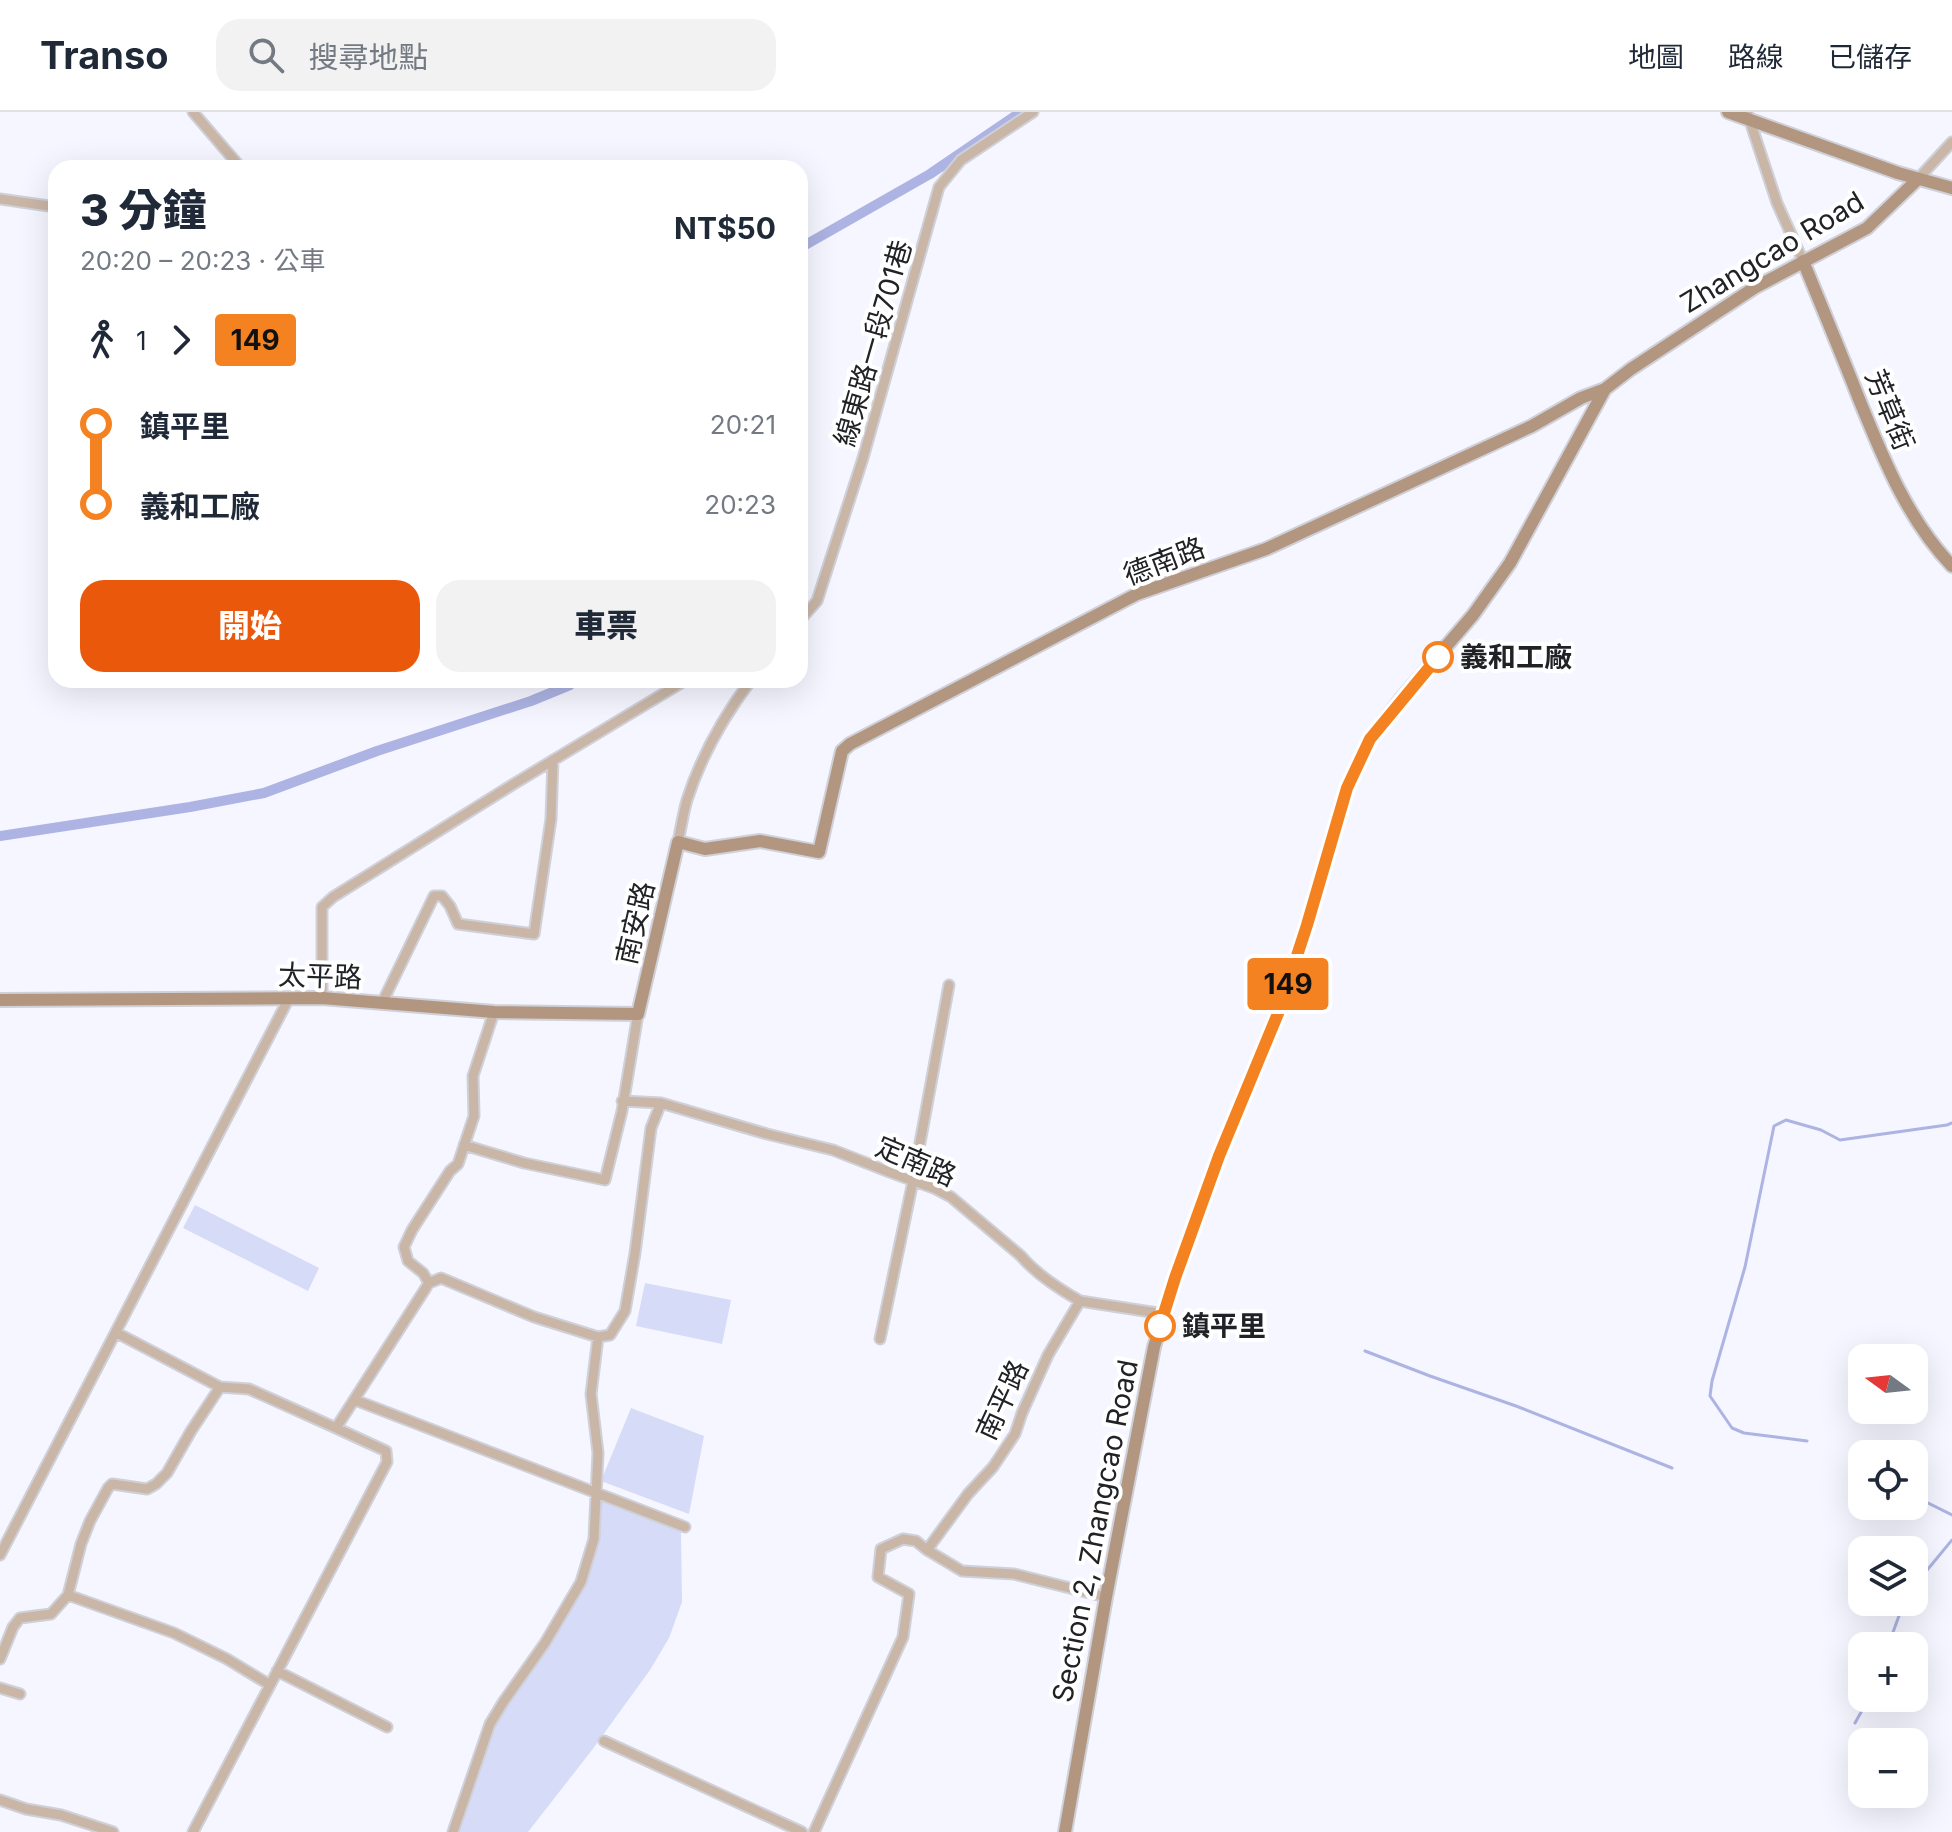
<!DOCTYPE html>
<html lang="zh-TW">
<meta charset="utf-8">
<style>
:root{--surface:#fff;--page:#f2f2f3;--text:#1f2937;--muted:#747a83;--line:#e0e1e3;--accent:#ea580c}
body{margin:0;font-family:Inter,"Noto Sans TC",sans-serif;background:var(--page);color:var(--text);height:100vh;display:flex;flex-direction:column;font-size:30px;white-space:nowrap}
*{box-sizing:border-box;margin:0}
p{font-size:26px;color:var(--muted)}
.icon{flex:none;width:44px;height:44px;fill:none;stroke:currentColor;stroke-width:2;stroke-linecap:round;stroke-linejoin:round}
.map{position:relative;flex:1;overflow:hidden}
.details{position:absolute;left:48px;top:48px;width:760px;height:528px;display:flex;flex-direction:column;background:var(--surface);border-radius:24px;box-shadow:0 8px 32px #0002}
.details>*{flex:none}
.badge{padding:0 16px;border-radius:6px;font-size:28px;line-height:52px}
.needle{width:52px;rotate:285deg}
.buttons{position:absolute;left:1848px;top:1232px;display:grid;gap:16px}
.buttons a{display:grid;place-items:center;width:80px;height:80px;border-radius:16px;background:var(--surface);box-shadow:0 8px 32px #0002;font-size:40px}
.map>.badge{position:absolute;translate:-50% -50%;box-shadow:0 0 0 4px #fff}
.legs{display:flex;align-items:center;gap:12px;height:88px;padding:0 32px;font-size:26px}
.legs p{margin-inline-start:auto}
.overview{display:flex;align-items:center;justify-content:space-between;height:136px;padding:0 32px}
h1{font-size:44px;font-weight:800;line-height:60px}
.action{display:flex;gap:16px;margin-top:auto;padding:16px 32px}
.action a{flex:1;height:92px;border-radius:24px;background:var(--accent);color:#fff;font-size:32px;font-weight:800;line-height:92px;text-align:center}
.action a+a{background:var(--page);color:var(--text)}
ul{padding:0 32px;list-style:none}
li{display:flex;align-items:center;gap:28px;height:80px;font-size:30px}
li i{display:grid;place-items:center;width:12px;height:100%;margin:0 10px;background:currentColor}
li i::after{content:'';width:20px;height:20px;margin:-10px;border:6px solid;border-radius:50%;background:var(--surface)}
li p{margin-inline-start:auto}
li:first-child i{background:linear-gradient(#0000 50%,currentColor 0)}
li:last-child i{background:linear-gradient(currentColor 50%,#0000 0)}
header{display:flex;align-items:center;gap:48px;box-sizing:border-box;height:112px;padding:0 40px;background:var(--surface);border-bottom:2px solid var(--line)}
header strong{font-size:38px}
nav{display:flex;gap:44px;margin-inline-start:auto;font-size:28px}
.search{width:560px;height:72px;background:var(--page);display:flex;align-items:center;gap:20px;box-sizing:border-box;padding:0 28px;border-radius:24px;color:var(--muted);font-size:30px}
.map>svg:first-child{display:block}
</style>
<header>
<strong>Transo</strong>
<div class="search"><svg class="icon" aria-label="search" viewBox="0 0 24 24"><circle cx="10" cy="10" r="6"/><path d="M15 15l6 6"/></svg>搜尋地點</div>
<nav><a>地圖</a><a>路線</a><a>已儲存</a></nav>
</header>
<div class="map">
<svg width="1952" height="1720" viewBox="0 0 1952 1720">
<rect width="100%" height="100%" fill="#f5f6ff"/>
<path fill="#d6dbf8" d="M195,1093L319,1156L308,1179L183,1116Z
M645,1171L731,1188L722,1232L636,1214Z
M631,1296L704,1324L689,1402L601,1369Z
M597,1383L681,1420L682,1490L669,1526L650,1558L592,1638L528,1720H450L479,1627L503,1583L549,1521L590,1440Z"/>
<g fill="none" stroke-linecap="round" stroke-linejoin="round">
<path stroke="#adb3e2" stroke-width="3" d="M1273,440L1298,429
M1365,1239L1430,1264L1516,1294L1672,1356
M1807,1329L1744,1321L1732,1316L1710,1284L1712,1269L1745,1155L1774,1014L1786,1008L1821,1018L1840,1028L1947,1013L1952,1011
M1914,1384L1952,1403
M1914,1474L1952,1428
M1888,1534L1904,1490
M1855,1611L1869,1586"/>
<path stroke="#adb3e2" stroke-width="10" d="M800,136L930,62L1021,0
M0,724L190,695L264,681L377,639L531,589L570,573L574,568"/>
<g stroke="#cfd0d8" stroke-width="13">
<path id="street" d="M193,0L241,56
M1747,0L1777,91L1803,149
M1918,67L1952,30
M0,87L56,95
M800,508L817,489L863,346L939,75L961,48L1033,0
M678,730C681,716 683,702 687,688C701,644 724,604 751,568
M322,886V795L333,785L512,673L686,568
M382,891L434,784H442L450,794L458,812L534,822L551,707L553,648
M622,989L661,991L767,1022L833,1038L892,1061L936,1077L951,1085L1021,1144C1036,1162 1059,1177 1080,1189L1164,1202
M464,1033L524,1051L605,1068L622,999L638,902
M429,1171L441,1166L534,1205L598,1225L610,1223L625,1199L635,1141L651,1016L661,991
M117,1221L220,1275L249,1277L336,1316L429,1171L423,1161L408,1149L404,1135L412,1118L450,1059L458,1052L474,1004L473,964L494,900
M880,1227L913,1069L949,873
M355,1288L685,1415
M927,1438L968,1382L993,1355L1015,1322L1022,1301L1048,1243L1080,1189
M0,1443L289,886
M68,1483L174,1521L227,1547L270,1573
M0,1547L13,1515L20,1506L51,1502L68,1483L81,1432L90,1409L108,1376L112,1372L147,1377L156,1372L167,1361L191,1319L220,1275
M277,1559L387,1615
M0,1576L20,1582
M604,1629L802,1720
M0,1688L26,1697L61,1703L113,1720
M193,1720L387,1350L386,1339L336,1316
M453,1720L490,1612L504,1589L545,1531L581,1470L594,1427L598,1341L591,1282L598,1225
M814,1720L903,1525L909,1482L878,1465L881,1437L903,1427L916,1429L927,1438L962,1459L1014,1462L1106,1485"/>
</g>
<g stroke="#cfd0d8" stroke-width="16">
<path id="secondary" d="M1728,0L1898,61L1952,76
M1803,149C1822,195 1841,241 1859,287C1883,346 1907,407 1952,454
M0,888L322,886L494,900L638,902L678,730L705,737L760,729L819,740L842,639L850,632L1137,482L1266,437L1532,314L1581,286L1605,277L1631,257L1754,176L1867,116L1918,67
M1065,1720L1106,1485L1154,1235L1175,1166L1219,1044L1279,899L1312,796L1347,676L1370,627L1401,587L1473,503L1510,451L1605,277"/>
</g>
<use href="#street" stroke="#c9b6a7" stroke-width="9"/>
<use href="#secondary" stroke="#b29680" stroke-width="12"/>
</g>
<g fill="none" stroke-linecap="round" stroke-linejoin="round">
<g stroke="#fff" stroke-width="18">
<path id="line-1" d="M1160,1214L1175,1166L1219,1044L1279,899L1307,813L1347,676L1370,627L1438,545"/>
</g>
<use href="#line-1" stroke="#f58220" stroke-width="12"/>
</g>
<g fill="#fff" stroke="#f58220" stroke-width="4">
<circle cx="1438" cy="545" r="14"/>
<circle cx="1160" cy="1214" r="14"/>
</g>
<g text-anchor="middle" stroke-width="8" stroke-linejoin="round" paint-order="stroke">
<g font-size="28" fill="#212226" stroke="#fff">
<text transform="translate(1772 140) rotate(-31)" y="10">Zhangcao Road</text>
<text transform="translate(873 231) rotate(-74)" y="10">線東路一段701巷</text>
<text transform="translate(1890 298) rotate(68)" y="10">芳草街</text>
<text transform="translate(1164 449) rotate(-21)" y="10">德南路</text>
<text transform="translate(635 811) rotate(-77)" y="10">南安路</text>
<text transform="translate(320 864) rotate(2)" y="10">太平路</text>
<text transform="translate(916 1049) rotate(23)" y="10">定南路</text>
<text transform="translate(1002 1288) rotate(-65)" y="10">南平路</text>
<text transform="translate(1095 1419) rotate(-79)" y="10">Section 2, Zhangcao Road</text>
</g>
<g font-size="28" font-weight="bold" fill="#212226" stroke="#fff" text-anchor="start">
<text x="1460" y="555">義和工廠</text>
<text x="1182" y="1224">鎮平里</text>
</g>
</g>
</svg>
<div class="buttons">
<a><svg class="needle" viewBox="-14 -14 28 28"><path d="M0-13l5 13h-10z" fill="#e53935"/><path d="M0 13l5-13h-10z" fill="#747a83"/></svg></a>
<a><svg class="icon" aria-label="locate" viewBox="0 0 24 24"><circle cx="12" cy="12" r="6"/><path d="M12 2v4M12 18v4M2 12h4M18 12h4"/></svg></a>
<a><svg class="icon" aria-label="layers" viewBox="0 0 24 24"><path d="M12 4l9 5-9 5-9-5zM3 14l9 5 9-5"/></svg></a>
<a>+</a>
<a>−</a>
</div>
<b class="badge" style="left:1288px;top:872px;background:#f58220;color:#111">149</b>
<section class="details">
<div class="overview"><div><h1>3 分鐘</h1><p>20:20 – 20:23 · 公車</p></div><b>NT$50</b></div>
<div class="legs"><svg class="icon" aria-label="walk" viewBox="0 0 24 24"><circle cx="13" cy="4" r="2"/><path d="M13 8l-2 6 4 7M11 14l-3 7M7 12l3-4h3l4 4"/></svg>1<svg class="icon" aria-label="forward" viewBox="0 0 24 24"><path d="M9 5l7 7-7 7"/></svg><b class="badge" style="background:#f58220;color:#111">149</b></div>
<ul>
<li><i style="color:#f58220"></i><b>鎮平里</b><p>20:21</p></li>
<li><i style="color:#f58220"></i><b>義和工廠</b><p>20:23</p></li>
</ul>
<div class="action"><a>開始</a><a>車票</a></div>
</section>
</div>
